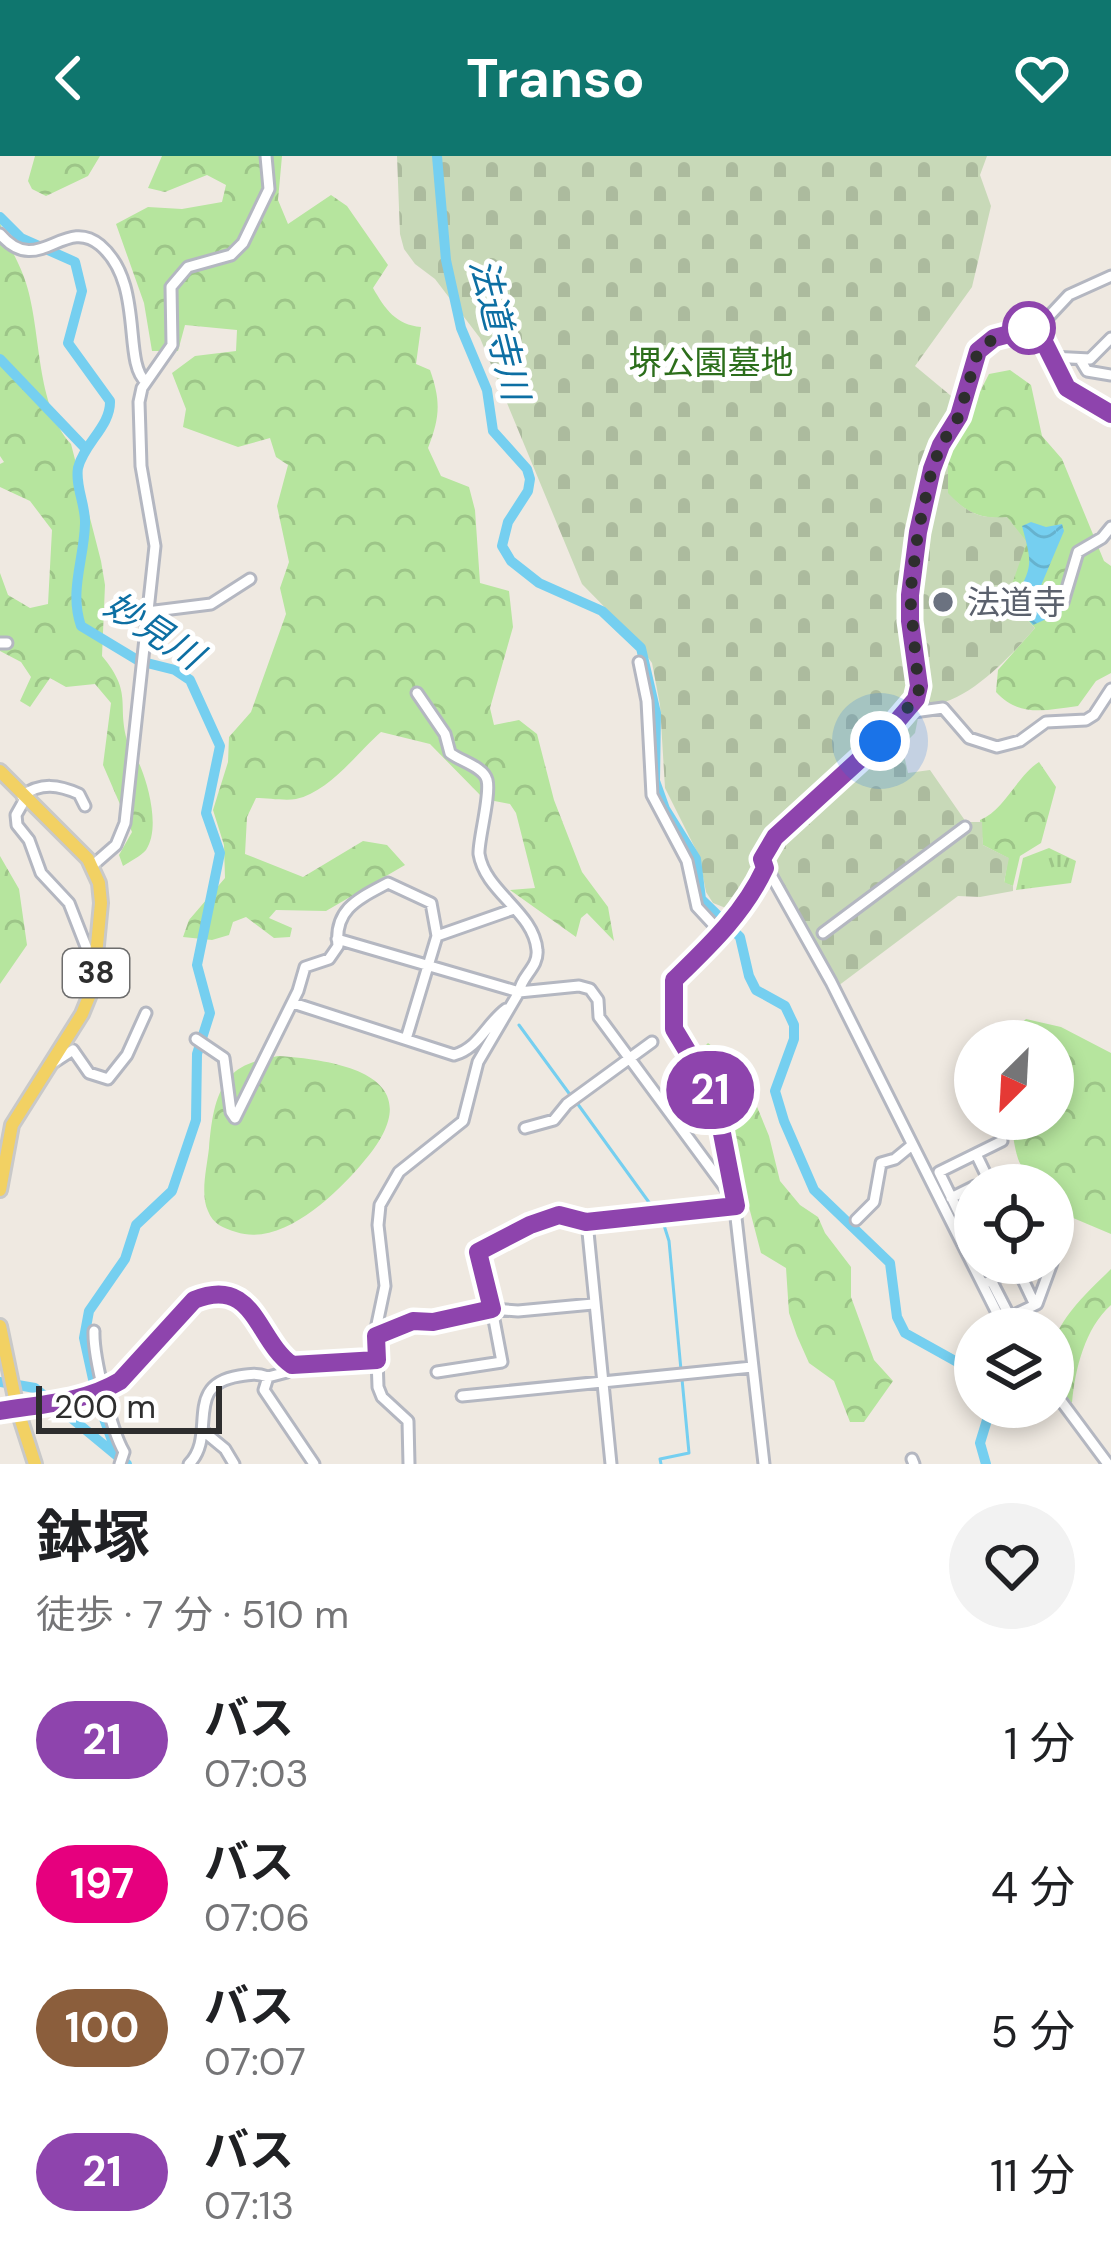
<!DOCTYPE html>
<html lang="ja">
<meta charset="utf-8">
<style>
:root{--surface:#fff;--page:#f2f2f2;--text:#202124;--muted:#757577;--accent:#0f766e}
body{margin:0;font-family:"DM Sans","Noto Sans JP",sans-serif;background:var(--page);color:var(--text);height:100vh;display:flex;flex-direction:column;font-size:45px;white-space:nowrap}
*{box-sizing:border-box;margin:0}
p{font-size:39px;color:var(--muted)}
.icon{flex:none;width:66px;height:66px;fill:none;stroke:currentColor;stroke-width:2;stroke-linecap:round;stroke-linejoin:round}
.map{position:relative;height:1308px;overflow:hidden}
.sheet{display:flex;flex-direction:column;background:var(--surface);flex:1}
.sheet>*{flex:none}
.badge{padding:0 24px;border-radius:39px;font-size:42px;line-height:78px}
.needle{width:78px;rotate:204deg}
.buttons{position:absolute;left:954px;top:864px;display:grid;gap:24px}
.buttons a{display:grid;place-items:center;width:120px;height:120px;border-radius:50%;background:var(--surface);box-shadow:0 6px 18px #0003;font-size:60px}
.scale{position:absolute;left:36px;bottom:30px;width:186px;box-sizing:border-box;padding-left:12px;border:6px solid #2e2e2e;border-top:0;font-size:33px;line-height:42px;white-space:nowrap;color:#2e2e2e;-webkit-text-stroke:9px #fff;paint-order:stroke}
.you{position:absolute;width:60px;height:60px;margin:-30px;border:9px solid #fff;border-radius:50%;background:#1a73e8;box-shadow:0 0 0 18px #1a73e833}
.map>.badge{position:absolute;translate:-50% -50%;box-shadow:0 0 0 6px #fff}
.round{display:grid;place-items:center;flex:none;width:126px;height:126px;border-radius:63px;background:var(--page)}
.overview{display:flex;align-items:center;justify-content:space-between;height:204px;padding:0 36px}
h1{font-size:57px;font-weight:700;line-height:90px}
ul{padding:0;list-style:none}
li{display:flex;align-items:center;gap:36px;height:144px;padding:0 36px}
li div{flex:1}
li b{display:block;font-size:45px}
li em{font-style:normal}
li .badge{min-width:132px;font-weight:700;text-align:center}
header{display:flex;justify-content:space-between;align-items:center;height:156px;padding:0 36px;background:var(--accent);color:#fff;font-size:54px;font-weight:700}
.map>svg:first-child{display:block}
</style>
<header><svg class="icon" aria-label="back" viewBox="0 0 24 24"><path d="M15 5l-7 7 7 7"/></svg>Transo<svg class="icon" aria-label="heart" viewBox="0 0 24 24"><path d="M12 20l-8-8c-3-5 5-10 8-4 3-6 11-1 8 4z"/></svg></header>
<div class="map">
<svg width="1111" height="1308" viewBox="0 0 1111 1308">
<defs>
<pattern id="forest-crowns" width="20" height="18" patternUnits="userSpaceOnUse" patternTransform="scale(3)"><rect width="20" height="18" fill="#b6e59e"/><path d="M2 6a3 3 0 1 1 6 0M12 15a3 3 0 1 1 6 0" fill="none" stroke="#9dc588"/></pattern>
<pattern id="cemetery-stones" width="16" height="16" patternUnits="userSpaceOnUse" patternTransform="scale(3)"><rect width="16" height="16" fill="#c8d9b8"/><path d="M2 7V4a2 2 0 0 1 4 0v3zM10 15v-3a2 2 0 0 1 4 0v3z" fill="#acbb9e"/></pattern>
<pattern id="park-tufts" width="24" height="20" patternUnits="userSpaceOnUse" patternTransform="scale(3)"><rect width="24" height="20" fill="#b6e59e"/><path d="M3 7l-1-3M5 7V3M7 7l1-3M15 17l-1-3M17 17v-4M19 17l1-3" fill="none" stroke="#9dc588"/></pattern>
<pattern id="water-waves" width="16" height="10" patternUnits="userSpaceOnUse" patternTransform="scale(3)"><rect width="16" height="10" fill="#75cff0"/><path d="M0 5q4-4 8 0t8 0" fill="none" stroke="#66b2ce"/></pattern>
</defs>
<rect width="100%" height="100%" fill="#efe9e1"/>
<path fill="url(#forest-crowns)" d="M35,0H100L88,20L46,40L32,33L28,25Z
M162,0H282L278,44L288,68L331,39L347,50L388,109L373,132C385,153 396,169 421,171L416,208L430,214C441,245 440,261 428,292L441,320L469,331L475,354L480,427L509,435L513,471L490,552L494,569L519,564L537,578L554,644L582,716L608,751L614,785L587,757L581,762L576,781L510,734L535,732L516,657L510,648L484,643L430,588L381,576C358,596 329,636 296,643C285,645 268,642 256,642L247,661L245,698L303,721L363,685L387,689L405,709L326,755L276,754L269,762L292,772L290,781L274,782L246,761L233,766L229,779L212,784L183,781L189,764L225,722L224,689L213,654L228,606L229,581L251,556L286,458L280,432L289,406L277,350L288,309L276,301L270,282L238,291L183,271L186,253L172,217L195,200L236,195L237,174L185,169L178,195H152L144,147L116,68L148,51L182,53L222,46L226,29L207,19L165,36L148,32Z
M0,67C7,88 20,107 26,127C42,177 35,248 71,288L101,405L105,429L102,500C134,538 116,549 128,587C131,596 138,603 141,612C149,632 160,673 146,694C141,700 129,706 123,710L119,699L132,676L103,609L111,547L95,528L66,531L50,522L30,551L20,545L31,521L21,506L0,495V417L8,439L30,452L48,448L52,374L30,345L0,331V308L4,306L0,300Z
M1010,214L1031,229L1042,280L1062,303L1104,405L1111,410V517L1096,525L1078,550C1046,554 1020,562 996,536L998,514L1035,472L1007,442V362C980,363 967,357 948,338V298L989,218Z
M1039,606L1056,631L1041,687L1020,700L1013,730L1004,727L1008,702L983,689L980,664C1004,655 1016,621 1039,606Z
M0,700L19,733L27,789L0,828Z
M1026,863L1061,871L1111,897V1078L1066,1059L1061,1036C1016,1010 1020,1020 1010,963H1053V885H1003Z
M708,887L742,914L769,980L780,1025L800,1049L818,1061L825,1077L851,1111V1141L874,1204L893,1225L864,1266H850L834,1225L809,1207L797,1180L789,1157L786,1112L761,1097L720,940L697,898Z
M278,900C354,905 435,926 360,1010C333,1041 281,1091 236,1076C223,1072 213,1068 208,1055C200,1038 207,1011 209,992C211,969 214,939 229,922C241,907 260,904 278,900Z
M1111,1113V1149C1085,1172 1075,1213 1072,1247C1067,1240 1057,1231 1054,1223C1037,1180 1084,1140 1111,1113Z"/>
<path fill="url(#cemetery-stones)" d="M397,0H987L980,19L991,50L972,131L915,210L968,254L948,298V337C967,357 979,363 1007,361L1027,386L1007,442L1035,472C1010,501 966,549 927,549L925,560L918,562L915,577L902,590L908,617L930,614L966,666H982L983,689L1009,702L1004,726L1013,730V735L980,741L958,740L838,830L769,708L757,711L754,727L736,756L713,747L706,736L699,700L665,632L660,549L652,507L631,478L582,428L480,182L435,123L415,108L404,93L400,78Z"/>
<path fill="url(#park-tufts)" d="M1049,692L1076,705L1071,727L1016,734L1023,702Z"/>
<path fill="url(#water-waves)" d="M1031,366L1046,371L1062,368L1064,375L1040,432L1062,456L1033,469L1012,446C1034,411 1032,407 1022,370Z"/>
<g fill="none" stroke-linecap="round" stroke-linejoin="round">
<path stroke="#75cff0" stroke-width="3" d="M519,869L571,940
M577,947L656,1056
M662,1063L669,1085L681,1214
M661,1308L660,1303L689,1297L682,1223"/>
<path stroke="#75cff0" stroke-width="10" d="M437,0L446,104L461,172L487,234L493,275L527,313L530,323L528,335L508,366L502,390L511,405L539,427L602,455L641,492L656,557L655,625L665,653L696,703L701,743L740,781L749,820L756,834L785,850L794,869V883L775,935L784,965L814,1034L890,1107L897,1161L905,1177L975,1216
M0,61L21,82L75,106L82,135L68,187L110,245C111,270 84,287 78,312C75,330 86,350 85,368C84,404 69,435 81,470L139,505L175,514L190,524L220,590L206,657L220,697L197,809L210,857L197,898L196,964L172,1035L136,1069L125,1103L89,1155L84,1182L98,1246L118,1301
M0,203L86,293
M0,1226L35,1232L127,1308
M986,1308L980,1287L991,1251"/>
<g stroke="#b4b7c1" stroke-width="15">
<path id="minor" d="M0,78C38,123 64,59 100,89C145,127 122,206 146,226
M1032,172L1040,178L1067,233L1111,258
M1051,201L1090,203L1111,182
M1081,205L1087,215L1111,219
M1063,446L1078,396L1102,382L1111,371
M147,456L211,448L250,423
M0,487H7
M639,506L647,545L652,639L687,705L697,751L722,778
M906,557L943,552L969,582L997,591L1020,585L1046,566L1086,564L1094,559L1111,533
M22,640C41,626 59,629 79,638L85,650
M25,643L16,659L17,669L29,684L41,717L69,747L92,806
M92,710L116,689L125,667L155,390L141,310L139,246L142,232L172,189L171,131L188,111L231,99L243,87L269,33L266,0
M823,777L965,671
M337,783L519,836C521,820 539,811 537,794C534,756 485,736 479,698C478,685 491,639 487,624C484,611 460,605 450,597L445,578L417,537
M293,847L454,899C479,892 486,868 506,853
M196,883L224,902L231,956L235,962L298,835L305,811L329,803L338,790C334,753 358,743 388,727L431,747L437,780
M406,883L437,780L514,753
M53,907L73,894L89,917L108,923L127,899L146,857
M525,972L554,964L567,948L652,886
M976,998L991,1029
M733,1039C730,1011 725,962 713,938C695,903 659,873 674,828C679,811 706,795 719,781C738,760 753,737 765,712
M951,1042L975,1030
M856,1064L874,1046L881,1007L895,1003L912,989
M587,1066L611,1308
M1053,1077L1058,1087L1053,1103
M975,1090L939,1016L1002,985
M984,1107L993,1123
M1017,1111L1035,1149
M991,1124L1010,1161L1037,1148L1052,1107
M986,1127L1025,1107
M593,1148L518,1155L492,1153L479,1097L529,1069L559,1059L587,1066L736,1050
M1005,1173L831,826L762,703C801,638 884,606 919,538L910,465L918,376L932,313L941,289L959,260L978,195L994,182L1039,171L1069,139L1111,120
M94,1175C93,1199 111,1274 124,1296L120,1308
M376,1180L413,1165L433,1166L492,1153L502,1206L437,1216
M292,1209L287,1216L268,1221L264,1234L314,1308
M1053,1234L1108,1308
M462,1240L752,1211
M0,1255C41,1249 84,1247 120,1224L194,1144C255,1119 257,1184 292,1209L377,1204
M202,1274L225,1293L234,1308
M912,1303L914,1308
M189,1308C218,1279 182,1229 239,1220C251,1218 257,1217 268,1221
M409,1308L408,1265L382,1241L378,1231L376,1173L385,1130L378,1069L380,1049L399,1016L463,965L478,906L519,836L579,830L590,833L598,844L599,861L734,1044L764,1308"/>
</g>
<g stroke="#c9c9c9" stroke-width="18">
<path id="major" d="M0,615L88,703L99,727L101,747L93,831L82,858L12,969L0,1034
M0,1170L17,1252L35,1308"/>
</g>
<use href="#minor" stroke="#fff" stroke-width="9"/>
<use href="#major" stroke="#f2d163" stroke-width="12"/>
</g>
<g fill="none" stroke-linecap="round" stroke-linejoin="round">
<g stroke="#fff" stroke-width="27">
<path id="line" d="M0,1255C41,1248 83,1247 120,1225L194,1144C255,1119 256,1184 292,1209L377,1204L376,1180L413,1165L433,1166L492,1153L478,1096L530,1069L559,1059L586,1066L736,1050L715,941L674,873V824C710,789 744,757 765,712L762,703L775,681L880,585L916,543L919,530L910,465V439L918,376L932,313L941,289L959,260L978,195L994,182L1032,172L1040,178L1067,232L1111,258"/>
</g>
<use href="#line" stroke="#8e44ad" stroke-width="18"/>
<path stroke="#2e2e2e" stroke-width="12" stroke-dasharray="0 21.6" d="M880,585L919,538L910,439L918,376L932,313L941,289L959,260L978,195L994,182L1029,172"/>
</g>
<circle fill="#fff" stroke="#8e44ad" stroke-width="6" cx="1029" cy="172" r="24"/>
<circle fill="#6b7280" stroke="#fff" stroke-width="4.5" cx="943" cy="446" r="12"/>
<g text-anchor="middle" stroke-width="10" stroke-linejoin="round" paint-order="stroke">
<rect fill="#fff" stroke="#6d6d6d" stroke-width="3" x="63" y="793" width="66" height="48" rx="9"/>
<g font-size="30" font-weight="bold" fill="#2e2e2e">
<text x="96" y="827">38</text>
</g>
<g font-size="33" fill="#2c6e1b" stroke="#fff">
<text x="711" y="218">堺公園墓地</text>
</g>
<g font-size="33" fill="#5b616d" stroke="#fff" text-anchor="start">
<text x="967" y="458">法道寺</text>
</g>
<g font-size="36" font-style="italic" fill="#0d6fa3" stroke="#fff">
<text transform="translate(500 173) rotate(76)" y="13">法道寺川</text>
<text transform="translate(154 474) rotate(33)" y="13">妙見川</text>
</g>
</g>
</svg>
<div class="buttons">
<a><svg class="needle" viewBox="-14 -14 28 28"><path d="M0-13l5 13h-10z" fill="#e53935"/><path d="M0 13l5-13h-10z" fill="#757577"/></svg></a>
<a><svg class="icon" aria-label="locate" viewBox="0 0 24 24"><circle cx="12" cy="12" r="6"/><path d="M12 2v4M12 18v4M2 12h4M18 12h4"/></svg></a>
<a><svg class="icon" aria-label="layers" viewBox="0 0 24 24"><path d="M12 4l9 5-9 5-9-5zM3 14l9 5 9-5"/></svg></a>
</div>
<div class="scale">200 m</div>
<div class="you" style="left:880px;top:585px"></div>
<b class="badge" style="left:710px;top:934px;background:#8e44ad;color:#fff">21</b>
</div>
<section class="sheet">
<div class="overview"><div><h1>鉢塚</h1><p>徒歩 · 7 分 · 510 m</p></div><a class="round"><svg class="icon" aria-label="heart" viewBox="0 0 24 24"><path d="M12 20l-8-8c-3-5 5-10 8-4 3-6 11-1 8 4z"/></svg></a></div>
<ul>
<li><span class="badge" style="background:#8e44ad;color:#fff">21</span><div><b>バス</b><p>07:03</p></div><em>1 分</em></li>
<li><span class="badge" style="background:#e6007e;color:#fff">197</span><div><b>バス</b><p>07:06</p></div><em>4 分</em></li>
<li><span class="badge" style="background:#8b5e3c;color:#fff">100</span><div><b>バス</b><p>07:07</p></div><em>5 分</em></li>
<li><span class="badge" style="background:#8e44ad;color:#fff">21</span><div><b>バス</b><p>07:13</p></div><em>11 分</em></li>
</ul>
</section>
